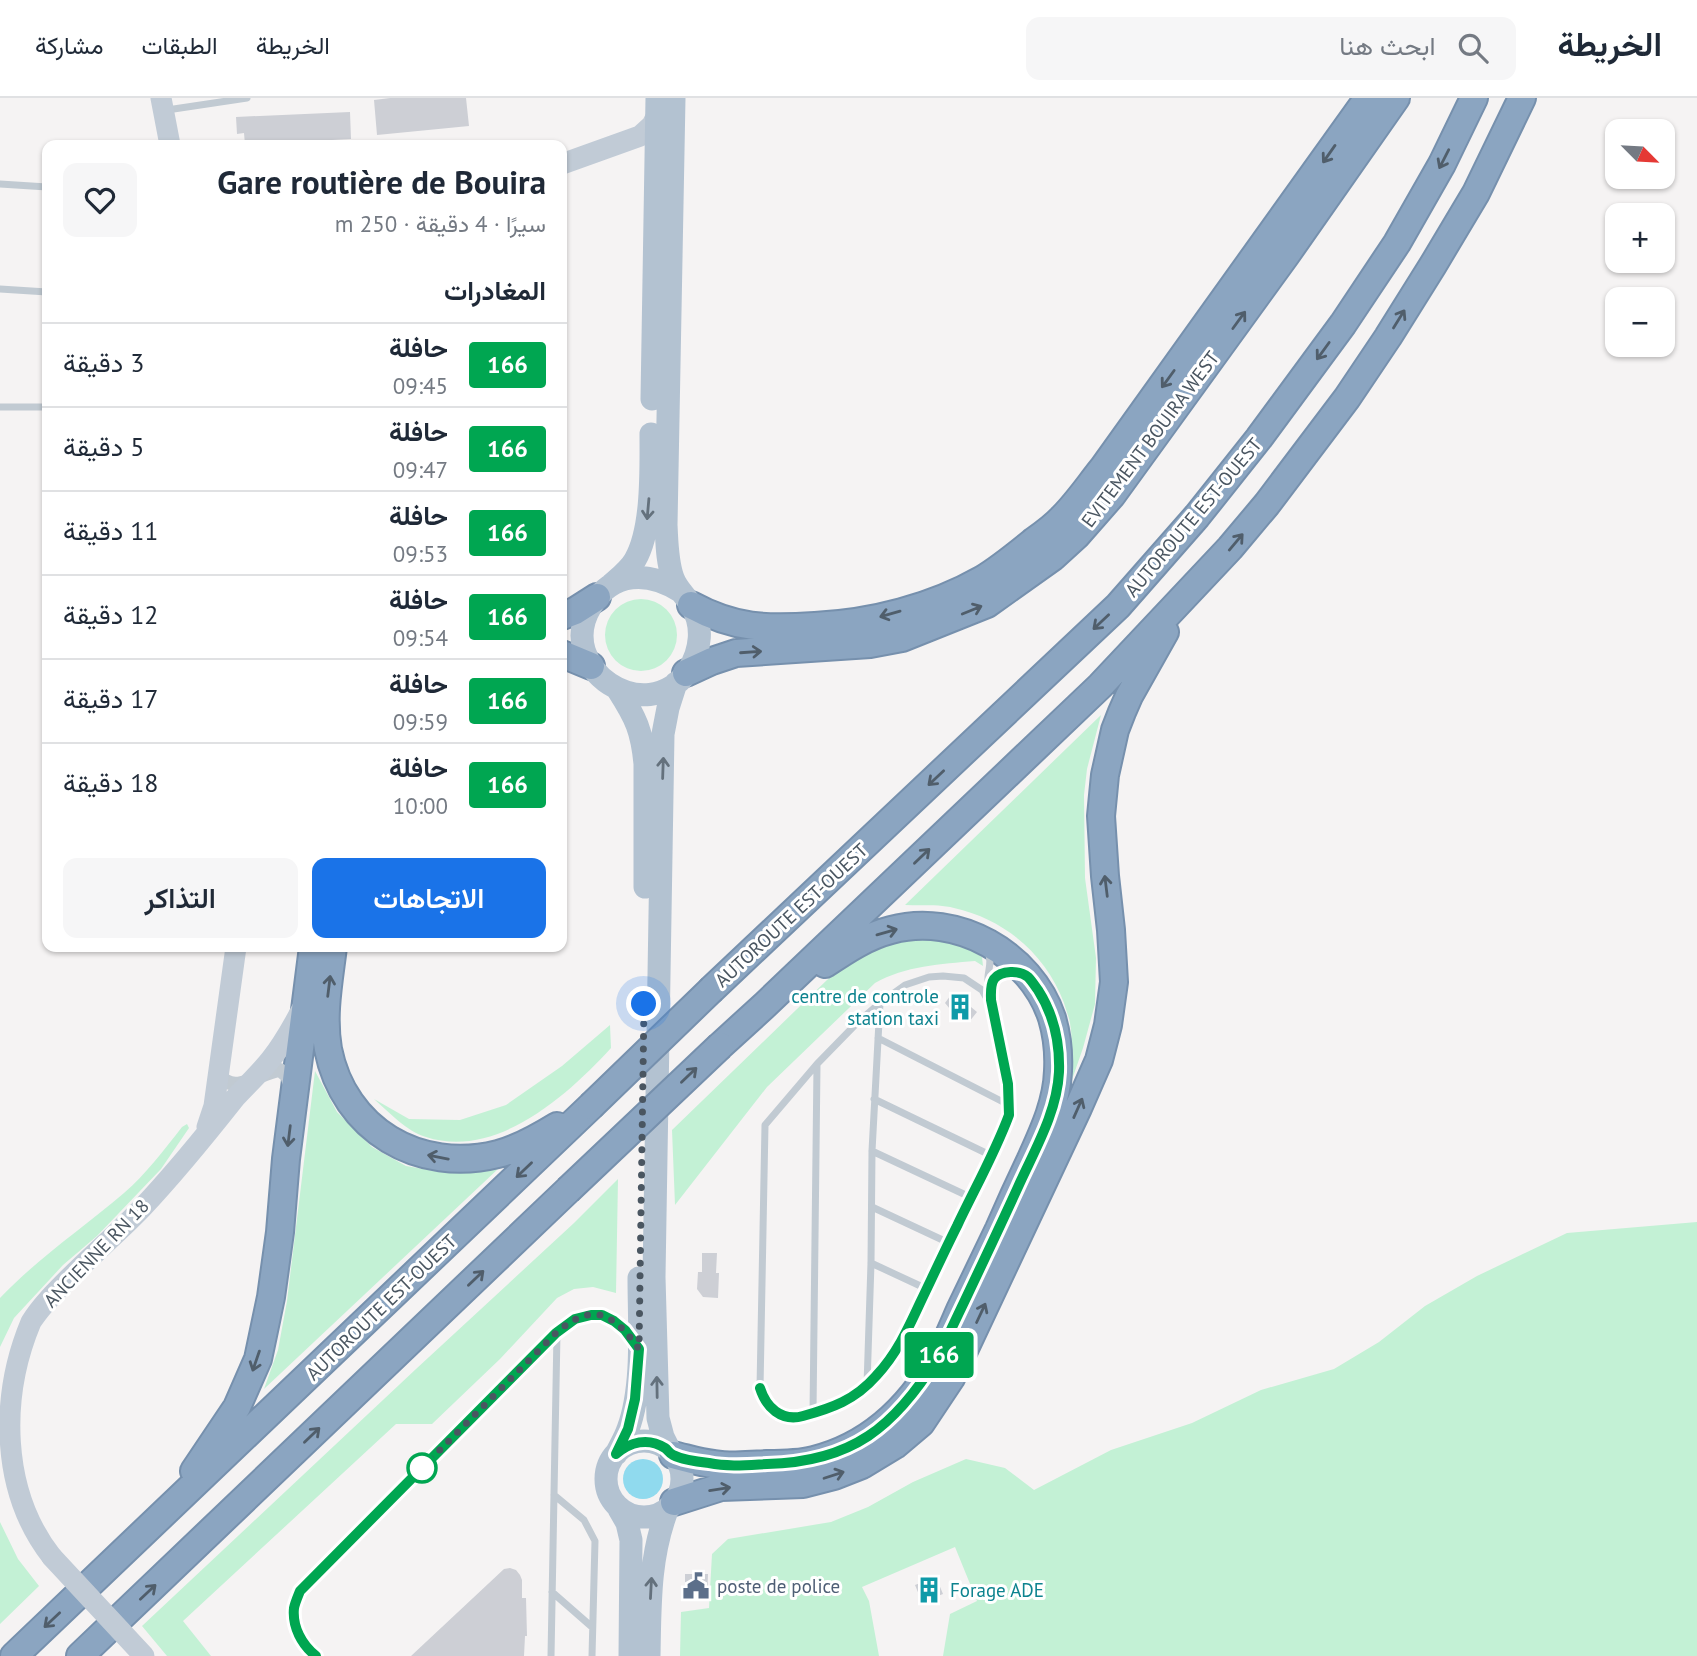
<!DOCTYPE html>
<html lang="ar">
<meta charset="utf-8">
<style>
:root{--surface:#fff;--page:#f6f6f7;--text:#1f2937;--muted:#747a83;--line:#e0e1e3;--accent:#1a73e8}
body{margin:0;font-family:"PT Sans",Vazirmatn,sans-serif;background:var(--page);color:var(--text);direction:rtl;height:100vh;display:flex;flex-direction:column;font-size:26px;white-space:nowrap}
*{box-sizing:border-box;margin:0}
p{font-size:23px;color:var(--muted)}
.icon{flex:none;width:38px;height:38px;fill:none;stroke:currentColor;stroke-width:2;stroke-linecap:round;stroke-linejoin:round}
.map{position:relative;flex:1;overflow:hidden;direction:ltr}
.drawer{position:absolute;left:42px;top:42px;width:525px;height:812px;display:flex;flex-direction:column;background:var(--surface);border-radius:14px;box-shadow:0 2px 5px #0004;direction:rtl}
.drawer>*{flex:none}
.badge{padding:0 14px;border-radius:5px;font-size:24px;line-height:46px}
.needle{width:46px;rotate:114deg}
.tools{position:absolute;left:1605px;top:21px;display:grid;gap:14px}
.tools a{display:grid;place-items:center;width:70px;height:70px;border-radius:14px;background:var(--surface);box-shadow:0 2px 5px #0004;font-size:35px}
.you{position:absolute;width:35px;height:35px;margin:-18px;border:5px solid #fff;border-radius:50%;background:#1a73e8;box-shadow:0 0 0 10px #1a73e833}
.map>.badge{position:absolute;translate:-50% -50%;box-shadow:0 0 0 4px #fff}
h2{padding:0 21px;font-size:26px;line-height:63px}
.round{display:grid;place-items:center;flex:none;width:74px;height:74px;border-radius:14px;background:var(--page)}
.overview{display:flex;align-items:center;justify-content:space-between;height:119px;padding:0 21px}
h1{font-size:33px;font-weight:600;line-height:52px}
.primary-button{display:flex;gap:14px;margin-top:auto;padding:14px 21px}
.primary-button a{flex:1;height:80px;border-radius:14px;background:var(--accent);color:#fff;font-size:28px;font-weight:600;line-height:80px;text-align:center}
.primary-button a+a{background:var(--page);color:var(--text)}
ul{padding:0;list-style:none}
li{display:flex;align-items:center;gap:21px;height:84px;padding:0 21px;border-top:2px solid var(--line)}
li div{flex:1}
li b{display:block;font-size:26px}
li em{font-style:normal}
li .badge{min-width:77px;font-weight:700;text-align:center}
header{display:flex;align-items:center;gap:42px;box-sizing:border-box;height:98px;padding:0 35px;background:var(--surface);border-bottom:2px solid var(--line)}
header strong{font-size:33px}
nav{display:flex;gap:38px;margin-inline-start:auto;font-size:24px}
.search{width:490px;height:63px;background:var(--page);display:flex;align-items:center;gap:18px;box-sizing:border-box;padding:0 24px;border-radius:14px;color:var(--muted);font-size:26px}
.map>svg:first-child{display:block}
</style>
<header>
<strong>الخريطة</strong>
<div class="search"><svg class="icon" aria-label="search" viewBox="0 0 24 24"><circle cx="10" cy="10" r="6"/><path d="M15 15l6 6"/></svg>ابحث هنا</div>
<nav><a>الخريطة</a><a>الطبقات</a><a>مشاركة</a></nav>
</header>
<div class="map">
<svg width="1697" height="1558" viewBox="0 0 1697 1558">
<rect width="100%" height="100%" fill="#f5f3f3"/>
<path fill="#c3f1d5" d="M605 537a36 36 0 1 1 72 0a36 36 0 1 1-72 0Z
M1101,617L1087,671L1084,697L1085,780L1096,860L1095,906L1083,950L1067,996C1070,972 1074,949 1070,925C1069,919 1066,912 1064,905C1046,856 1004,821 954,810C939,806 921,808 905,807Z
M917,840C942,843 962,844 982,859L983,868L975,863C941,866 905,868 875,885L767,989L675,1107L672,1032L827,882L864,857L892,843Z
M610,927L611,950C568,997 496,1062 426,1039C406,1033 390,1015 374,1001L409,1021L460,1022L506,1007L562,968Z
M315,973L337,1014L372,1049L406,1068L441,1074L472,1075L498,1071L264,1291L278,1252L287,1203Z
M187,1026L189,1030L161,1071L97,1138L63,1167L14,1220L0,1249V1200C38,1160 83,1130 124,1095C146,1076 164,1052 182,1029Z
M618,1081L616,1195L593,1189L574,1191L557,1200L500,1261L432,1326H396L183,1523L211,1558H167L142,1528L416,1271L574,1125Z
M1697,1124V1558H943L950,1516L977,1503L955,1449L862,1489L869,1503L879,1558H680L681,1514L709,1510L712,1456L728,1441L831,1424L868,1409L913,1384L966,1361L1005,1370L1034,1392L1111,1352L1192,1325L1261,1292L1334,1271L1379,1244L1425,1208L1477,1178L1567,1135Z
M0,1424L18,1461L39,1488L0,1526Z"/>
<path fill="#90daee" d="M623 1381a20 20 0 1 1 40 0a20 20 0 1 1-40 0Z"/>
<path fill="#cdcfd5" d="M390,0H466L469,28L377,37L374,2Z
M350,14L351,41L274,45V47H245L244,35L237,36L236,19Z
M953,894L977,914L969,924L955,917L945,905Z
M702,1155H717L716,1175H719L718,1200L703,1199L697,1191L698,1174H702Z
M510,1470L516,1472L520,1477L522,1482V1500H526L527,1538H525L524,1558H411L504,1471Z
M685,1476H708L707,1501L685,1500Z
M936,1479L943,1496L922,1504L915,1487Z"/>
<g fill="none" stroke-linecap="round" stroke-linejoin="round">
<g stroke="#7690ad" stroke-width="30">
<path id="highway" d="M691,507C735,531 766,531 815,528C872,525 932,510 983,481C1001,470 1018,456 1034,443C1044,436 1055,428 1063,419C1078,404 1090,386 1103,370L1368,0
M562,518L575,513L597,499
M562,556L591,568
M686,575L712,563L736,555L870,546L902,540L987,506L1053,459L1076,438L1112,397L1286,157L1396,0
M333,849C329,882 322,917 328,951C344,1032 419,1076 498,1056C518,1051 539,1039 557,1028
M712,891L1118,508L1197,418L1259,340L1343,226L1397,145L1442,66L1474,0
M720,948L766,906L1100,588L1230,450L1267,406L1347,300L1388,239L1433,167L1476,95L1522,0
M673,1357C686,1360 700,1365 714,1366C732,1369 749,1367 767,1366C783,1366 799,1366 814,1362C870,1348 910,1309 938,1260C946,1245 953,1228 960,1212C973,1185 986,1158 999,1131C1009,1108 1019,1086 1030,1063C1043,1034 1057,1005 1058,973C1059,955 1057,937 1052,920C1031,856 957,814 891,832C867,838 846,852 825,866
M194,1373L237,1309L258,1261L271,1199L280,1134L286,1061L313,849
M674,1404L721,1389L803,1386L834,1378L862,1367L895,1347L921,1325L951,1280L1078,1010L1099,962L1108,927L1114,884L1111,832L1105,778L1101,718L1105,677L1115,632L1122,614L1129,598L1165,534
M14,1558L591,1008
M80,1558L568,1092"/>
</g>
<path stroke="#c1cad2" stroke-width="7" d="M167,12L247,0
M0,86L47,89
M0,191L47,194
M0,309H47
M988,854C993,865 987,873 988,883C990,893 992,903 994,913C1000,943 1016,997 1005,1026C982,1074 959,1123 936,1171C918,1210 901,1255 869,1285C850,1303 828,1311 803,1318C781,1324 765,1309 760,1290L765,1027L817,966L857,925L880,905L905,887L929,879L943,878L964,880L982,892L994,913
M991,892C995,879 1001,874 1015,874
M878,940L1009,1007
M874,1001L990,1057
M872,1053L970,1099
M872,1109L949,1145
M871,1165L927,1191
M867,1287L871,1165L872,1053L880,905
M813,1315L817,967
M554,1397L584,1422L595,1443L592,1558
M552,1494L592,1529
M316,1558C302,1547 292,1529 294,1510C295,1505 298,1498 300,1493L557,1235C586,1210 608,1209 632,1242
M551,1558L557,1235"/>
<path stroke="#c1cad2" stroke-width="14" d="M218,975C221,978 222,981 226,983C240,993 264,973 280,972L287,978L292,991"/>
<path stroke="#c1cbd6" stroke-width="21" d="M161,0L170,47
M562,66L640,38L652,27L657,17
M207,1029L214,1008L236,849
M52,1459C0,1393 0,1298 31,1224C41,1208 55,1194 69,1180C93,1156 119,1134 142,1110C175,1075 205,1038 235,1000C247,987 260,975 271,961C283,946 293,928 302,911"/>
<path stroke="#b3c2d1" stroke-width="23" d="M674,0L666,427C667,445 667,464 673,480C677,491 685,497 691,507C704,527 701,553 688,573C646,632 553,570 591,508C613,473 648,473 680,493
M652,301L657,0
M612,486C620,479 630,471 635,462C653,431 651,371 651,336
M618,592C636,620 642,633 645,666V789
M606 1381a38 38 0 1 1 76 0a38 38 0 1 1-76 0Z
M671,1355L663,1339L658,1320L654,1179L663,636L668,610L676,585
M616,1356C620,1348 625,1340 628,1331C644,1288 639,1226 639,1180
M619,1411L627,1425L631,1442L630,1558
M649,1558C650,1507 649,1458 668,1410"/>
<use href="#highway" stroke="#8ba5c1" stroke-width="26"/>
<g stroke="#7690ad" stroke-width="30" stroke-linecap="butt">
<path id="highway-bridge" d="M591,1008L712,891
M568,1092L720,948"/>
</g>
<path stroke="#c1cbd6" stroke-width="21" d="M52,1459L144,1558"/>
<use href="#highway-bridge" stroke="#8ba5c1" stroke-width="26"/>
</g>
<defs><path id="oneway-shaft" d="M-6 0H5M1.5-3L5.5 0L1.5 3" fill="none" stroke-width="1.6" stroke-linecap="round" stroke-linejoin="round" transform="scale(1.75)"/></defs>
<g stroke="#505e6b">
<use href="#oneway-shaft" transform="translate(1329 56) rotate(125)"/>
<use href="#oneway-shaft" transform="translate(1444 61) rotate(117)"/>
<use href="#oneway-shaft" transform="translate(1399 221) rotate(-58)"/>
<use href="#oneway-shaft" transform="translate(1239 222) rotate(-54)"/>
<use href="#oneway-shaft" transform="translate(1323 253) rotate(126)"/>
<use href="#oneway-shaft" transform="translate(1168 281) rotate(126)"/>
<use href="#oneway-shaft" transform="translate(1236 444) rotate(-50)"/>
<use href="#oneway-shaft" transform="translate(972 512) rotate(-22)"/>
<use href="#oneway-shaft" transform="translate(890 516) rotate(164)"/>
<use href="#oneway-shaft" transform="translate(1101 524) rotate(137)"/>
<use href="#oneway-shaft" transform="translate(751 554) rotate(-4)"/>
<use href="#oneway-shaft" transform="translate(936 680) rotate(137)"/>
<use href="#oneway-shaft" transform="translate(922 758) rotate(-44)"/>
<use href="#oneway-shaft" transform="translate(1106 788) rotate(-97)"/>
<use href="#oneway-shaft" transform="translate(887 834) rotate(-16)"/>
<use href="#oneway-shaft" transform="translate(329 888) rotate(-83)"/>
<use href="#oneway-shaft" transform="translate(689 977) rotate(-44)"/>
<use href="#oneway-shaft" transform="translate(1078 1010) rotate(-66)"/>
<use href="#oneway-shaft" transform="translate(289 1038) rotate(97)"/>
<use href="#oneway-shaft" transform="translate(438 1059) rotate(-169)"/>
<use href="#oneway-shaft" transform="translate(524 1072) rotate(136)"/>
<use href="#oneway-shaft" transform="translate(476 1180) rotate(-44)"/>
<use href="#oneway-shaft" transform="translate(981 1215) rotate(-65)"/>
<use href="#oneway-shaft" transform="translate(256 1263) rotate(109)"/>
<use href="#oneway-shaft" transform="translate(312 1337) rotate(-44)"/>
<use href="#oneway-shaft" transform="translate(834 1377) rotate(-18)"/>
<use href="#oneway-shaft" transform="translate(720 1391) rotate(-9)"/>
<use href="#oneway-shaft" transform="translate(148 1494) rotate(-43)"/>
<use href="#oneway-shaft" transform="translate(52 1522) rotate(137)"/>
</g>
<g stroke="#64717d">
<use href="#oneway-shaft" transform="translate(648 411) rotate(95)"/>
<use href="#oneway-shaft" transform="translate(663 670) rotate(-88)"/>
<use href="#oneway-shaft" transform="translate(657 1289) rotate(-91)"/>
<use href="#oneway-shaft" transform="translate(651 1490) rotate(-87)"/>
</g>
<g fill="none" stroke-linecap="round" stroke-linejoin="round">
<g stroke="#fff" stroke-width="16">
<path id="line" d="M316,1558C302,1547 292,1529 294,1510C295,1505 298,1498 300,1493L556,1235L575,1221L591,1217H602L614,1223L625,1232L639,1251L635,1301L628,1331L616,1356C630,1344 648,1339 665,1350C668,1352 669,1355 673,1357C681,1361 699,1364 709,1365C728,1369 748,1367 767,1366C852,1364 895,1329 938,1259C965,1202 992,1146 1018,1089C1034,1053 1057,1015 1059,974C1060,945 1054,917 1038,892C1035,888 1032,883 1028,879C1020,872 1001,872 994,881C990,887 991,896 991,902L1008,986L1009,1017C995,1055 974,1092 957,1128C944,1154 932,1180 920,1205C908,1231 896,1257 876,1278C855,1302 832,1310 803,1318C781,1324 766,1309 760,1290"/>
</g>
<use href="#line" stroke="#00a651" stroke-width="10"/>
<path stroke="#4a5661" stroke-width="7" stroke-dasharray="0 12.6" d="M422,1370L556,1235C593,1203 613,1215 639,1251L644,906"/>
</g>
<defs>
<g id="building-bare" transform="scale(2.1)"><path d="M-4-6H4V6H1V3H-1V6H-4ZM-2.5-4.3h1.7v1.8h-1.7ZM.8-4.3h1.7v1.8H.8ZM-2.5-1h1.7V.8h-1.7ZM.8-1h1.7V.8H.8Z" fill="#0f9aa8" stroke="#fff" stroke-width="2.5" paint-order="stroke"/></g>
<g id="civic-bare" transform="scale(2.1)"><path d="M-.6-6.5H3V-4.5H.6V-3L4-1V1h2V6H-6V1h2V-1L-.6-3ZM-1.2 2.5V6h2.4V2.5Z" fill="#5c6f8a" stroke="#fff" stroke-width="2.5" paint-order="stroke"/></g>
</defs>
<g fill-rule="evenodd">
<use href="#building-bare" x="960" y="909"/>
<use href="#civic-bare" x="696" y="1488"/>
<use href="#building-bare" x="929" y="1492"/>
</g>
<circle fill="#fff" stroke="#00a651" stroke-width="3.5" cx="422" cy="1370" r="14"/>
<g text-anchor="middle" stroke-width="6" stroke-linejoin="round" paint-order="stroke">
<g font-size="19" fill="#4a5661" stroke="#fff">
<text transform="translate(1150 341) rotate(-53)" y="7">EVITEMENT BOUIRA WEST</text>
<text transform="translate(1193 419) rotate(-50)" y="7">AUTOROUTE EST-OUEST</text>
<text transform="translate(791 817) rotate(-43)" y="7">AUTOROUTE EST-OUEST</text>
<text transform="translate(96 1155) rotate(-46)" y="7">ANCIENNE RN 18</text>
<text transform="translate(381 1209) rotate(-44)" y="7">AUTOROUTE EST-OUEST</text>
</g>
<g font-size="19" fill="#0d838f" stroke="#fff" text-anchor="end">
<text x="939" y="905">centre de controle<tspan x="939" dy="22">station taxi</tspan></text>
<text x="950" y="1499" text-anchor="start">Forage ADE</text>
</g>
<g font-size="19" fill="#4e5e75" stroke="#fff" text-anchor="start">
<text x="717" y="1495">poste de police</text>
</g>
</g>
</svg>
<div class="tools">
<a><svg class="needle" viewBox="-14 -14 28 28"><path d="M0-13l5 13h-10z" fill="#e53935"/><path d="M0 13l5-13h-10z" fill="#747a83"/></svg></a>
<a>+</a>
<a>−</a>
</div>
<div class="you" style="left:644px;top:906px"></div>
<b class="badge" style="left:939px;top:1257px;background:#00a651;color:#fff">166</b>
<section class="drawer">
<div class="overview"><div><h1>Gare routière de Bouira</h1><p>سيرًا · 4 دقيقة · 250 m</p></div><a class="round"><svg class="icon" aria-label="heart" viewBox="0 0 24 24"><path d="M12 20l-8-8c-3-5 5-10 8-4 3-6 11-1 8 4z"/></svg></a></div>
<h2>المغادرات</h2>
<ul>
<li><span class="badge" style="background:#00a651;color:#fff">166</span><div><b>حافلة</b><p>09:45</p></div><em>3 دقيقة</em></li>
<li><span class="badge" style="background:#00a651;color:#fff">166</span><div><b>حافلة</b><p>09:47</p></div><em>5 دقيقة</em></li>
<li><span class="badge" style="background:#00a651;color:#fff">166</span><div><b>حافلة</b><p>09:53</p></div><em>11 دقيقة</em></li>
<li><span class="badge" style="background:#00a651;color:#fff">166</span><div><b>حافلة</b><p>09:54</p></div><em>12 دقيقة</em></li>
<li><span class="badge" style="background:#00a651;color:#fff">166</span><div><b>حافلة</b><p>09:59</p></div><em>17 دقيقة</em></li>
<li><span class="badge" style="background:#00a651;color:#fff">166</span><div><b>حافلة</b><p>10:00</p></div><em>18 دقيقة</em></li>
</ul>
<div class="primary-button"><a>الاتجاهات</a><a>التذاكر</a></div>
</section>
</div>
